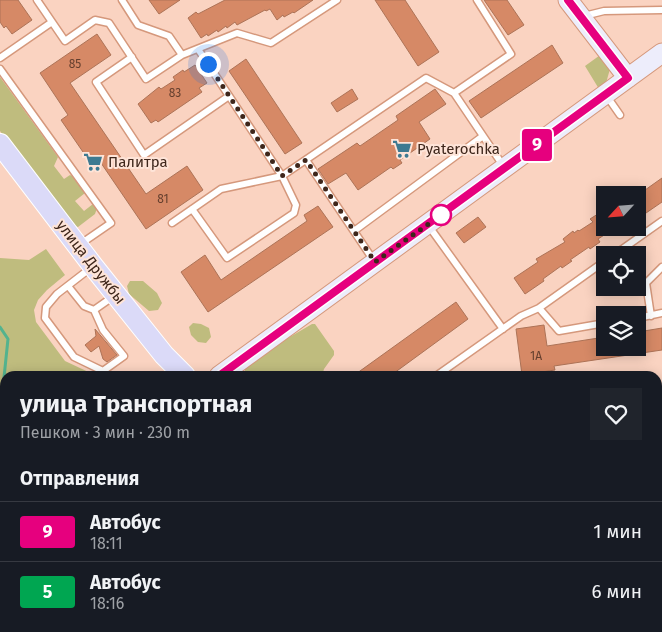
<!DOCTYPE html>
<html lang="ru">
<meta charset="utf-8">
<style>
:root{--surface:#171b24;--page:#20242c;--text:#f1f3f6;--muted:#9ea1a6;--line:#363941}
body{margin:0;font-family:"Fira Sans",sans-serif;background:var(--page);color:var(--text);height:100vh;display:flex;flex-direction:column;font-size:19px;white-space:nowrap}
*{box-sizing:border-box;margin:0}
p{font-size:16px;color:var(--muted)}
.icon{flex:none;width:28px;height:28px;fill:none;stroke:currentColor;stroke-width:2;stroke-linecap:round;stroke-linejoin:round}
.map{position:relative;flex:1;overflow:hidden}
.drawer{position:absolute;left:0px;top:371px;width:662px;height:261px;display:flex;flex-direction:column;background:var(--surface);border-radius:15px 15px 0 0;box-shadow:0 2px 12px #0003}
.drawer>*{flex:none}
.badge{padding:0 10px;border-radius:4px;font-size:18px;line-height:32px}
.needle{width:32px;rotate:244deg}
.controls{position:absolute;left:596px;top:186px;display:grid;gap:10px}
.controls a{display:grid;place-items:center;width:50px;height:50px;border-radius:0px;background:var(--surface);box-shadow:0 2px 12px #0003;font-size:25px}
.you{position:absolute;width:25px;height:25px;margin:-12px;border:4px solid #fff;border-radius:50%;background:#1a73e8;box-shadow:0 0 0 8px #1a73e833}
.map>.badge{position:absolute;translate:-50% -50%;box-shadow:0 0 0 2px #fff}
h2{padding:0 20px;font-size:19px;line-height:45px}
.round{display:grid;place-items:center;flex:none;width:52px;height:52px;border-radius:0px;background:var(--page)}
.head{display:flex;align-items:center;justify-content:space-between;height:85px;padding:0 20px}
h1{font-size:24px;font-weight:700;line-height:38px}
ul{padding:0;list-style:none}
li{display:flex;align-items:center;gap:15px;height:60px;padding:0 20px;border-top:1px solid var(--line)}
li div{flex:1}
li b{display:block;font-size:19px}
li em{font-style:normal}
li .badge{min-width:55px;font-weight:700;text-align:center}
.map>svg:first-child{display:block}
</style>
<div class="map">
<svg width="662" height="632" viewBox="0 0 662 632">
<rect width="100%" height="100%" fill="#fad3c1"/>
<path fill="#bfbc7e" d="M603,53L610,69L606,83L599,89L585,66Z
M0,77L58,157L54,166L64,179L70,175L74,177L85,193L75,201L84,211L93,204L97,208L95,214L78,227L71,225L0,131Z
M46,249L65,275L47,290L38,300L34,310L36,322L65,361L97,376H5V505L0,509V258L29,260Z
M130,281H143L157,293L162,303L158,310L149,311L129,294L127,286Z
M193,323L201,324L209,328L211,337L206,343L198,342L191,335L189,327Z
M312,324H315L334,351V355L324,369L322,376H245V367L271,348Z
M658,386L662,387V441L658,442Z
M5,553V628H382L386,632H0V557Z"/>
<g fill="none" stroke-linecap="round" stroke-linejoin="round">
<path stroke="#53b38e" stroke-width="3" d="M0,327L8,339L3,387L5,390
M289,628L294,632"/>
</g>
<path fill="#d68966" stroke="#ad7357" d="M0,0H18L32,20L12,34L6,26L4,28L0,22Z
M149,0H180L159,14Z
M225,0H313L294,13L293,12L284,17L283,15L277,20L270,9L266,11L265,10L237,25L235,22L227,28L226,26L218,32L217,30L208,36L207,34L201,38L188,18L196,12L198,14Z
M375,0H405L439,52L418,66Z
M484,0H507L524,25L508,35Z
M97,34L111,55L70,83L146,194L187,166L203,190L146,229L101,163L94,168L61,120L68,115L40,73Z
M552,45L563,63L481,118L469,101Z
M246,59L302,143L285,154L229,71Z
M195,65L207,83L199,88L202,92L158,122L156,120L151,123L138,104L159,87L161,89L175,80L173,77L183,70L184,72Z
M352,89L358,99L337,112L331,103Z
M435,89L446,104L419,122L430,139L400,160L402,163L393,169L391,167L358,190L346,173L328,184L318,169L357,143L360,146L398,120L396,116Z
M662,178V202L646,213L644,211L638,216V195Z
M318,206L333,227L208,312L181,272L205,255L221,280L307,221L304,215Z
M605,211V228H615L598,239L600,242L590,249L589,247L570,260L572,261L562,268L561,266L543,279L544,281L525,294L514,278L538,262L536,259L565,242L563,239L573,231L574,233L578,230L579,231L593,222L590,219L601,212L602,213Z
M478,217L486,227L464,243L456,233Z
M456,302L468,319L390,376H353Z
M544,325L547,346L605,337V348H638V332L662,328V350L554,366L555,370L522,375L516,329Z
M95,329L117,355L107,362L103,359L99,346L91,352L85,345L96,336Z"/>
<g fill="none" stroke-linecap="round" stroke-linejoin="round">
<g stroke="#d5987c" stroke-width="9">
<path id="lane" d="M37,0L65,41L95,20L109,23L146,79L182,55L169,36L138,25L122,0
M584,16L604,11L662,10
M182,55L237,33L271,43L337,0
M132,57L96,82L144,155L229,96
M0,58L52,22
M0,69L111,223L79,245
M454,93L511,54L477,0
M606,95L620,115
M306,160L374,261
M192,209L227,258L294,213L296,205L282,176L198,49
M172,223L221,189L282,176L426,78L454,93L504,167
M428,225L503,329
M354,231L483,136
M614,255L662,221
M92,267L57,294L46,307L45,318L74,357L103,371L124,356L103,330L94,310L114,296
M68,286L84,306L94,310
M539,308L559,331L605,323
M651,316L646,283L662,267
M638,318L662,313
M436,376L521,316L539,308L605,261
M0,494L5,490"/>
</g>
<g stroke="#d5987c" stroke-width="15">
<path id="street" d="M658,511H662
M582,628L583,632"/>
</g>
<g stroke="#d5987c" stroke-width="21">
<path id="secondary" d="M568,0L628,78
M219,376L662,53
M0,537L5,533"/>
</g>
<g stroke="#fff" stroke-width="22">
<path id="primary" d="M0,144L93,266L164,355L185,376
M404,628L408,632"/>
</g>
<use href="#lane" stroke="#fff" stroke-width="6"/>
<use href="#street" stroke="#fff" stroke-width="12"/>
<use href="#secondary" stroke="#ededfb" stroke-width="19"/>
<use href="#primary" stroke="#dbdaf8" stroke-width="20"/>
</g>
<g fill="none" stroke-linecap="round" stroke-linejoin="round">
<g stroke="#fff" stroke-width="11">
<path id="line" d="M219,376L628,78L568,0"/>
</g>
<use href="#line" stroke="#e6007e" stroke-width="8"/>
<path stroke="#3e261b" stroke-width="5" stroke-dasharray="0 9" d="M208,64L282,176L306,160L375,262L441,215"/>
</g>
<defs>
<g id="supermarket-bare" transform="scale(1.5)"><path d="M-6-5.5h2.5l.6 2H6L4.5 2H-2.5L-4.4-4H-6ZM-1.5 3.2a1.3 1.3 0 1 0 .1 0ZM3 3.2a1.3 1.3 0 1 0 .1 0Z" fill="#3e7a91" stroke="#fee4d8" stroke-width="2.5" paint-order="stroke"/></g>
</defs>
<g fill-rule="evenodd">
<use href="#supermarket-bare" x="402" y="149"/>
<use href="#supermarket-bare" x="93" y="162"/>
</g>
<circle fill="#fff" stroke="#e6007e" stroke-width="2.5" cx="441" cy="215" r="10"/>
<g text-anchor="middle" stroke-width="4" stroke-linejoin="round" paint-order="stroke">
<g font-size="12" fill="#643f2e">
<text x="75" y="68">85</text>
<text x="175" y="97">83</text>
<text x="163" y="203">81</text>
<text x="536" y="360">1А</text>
</g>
<g font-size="15" fill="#3e261b" stroke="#fee4d8" text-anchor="start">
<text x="417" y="154">Pyaterochka</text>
<text x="108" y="167">Палитра</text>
</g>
<g font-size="15" fill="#3e261b" stroke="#fee4d8">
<text transform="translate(91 262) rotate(52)" y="5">улица Дружбы</text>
</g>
</g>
</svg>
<div class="controls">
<a><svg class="needle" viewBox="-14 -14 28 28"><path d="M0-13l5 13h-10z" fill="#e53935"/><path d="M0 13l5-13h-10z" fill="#9ea1a6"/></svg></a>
<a><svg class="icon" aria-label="locate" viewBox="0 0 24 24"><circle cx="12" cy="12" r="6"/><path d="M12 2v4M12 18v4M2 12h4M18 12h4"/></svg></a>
<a><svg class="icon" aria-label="layers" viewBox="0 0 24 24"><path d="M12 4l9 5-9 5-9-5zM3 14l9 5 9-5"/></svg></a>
</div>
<div class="you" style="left:208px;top:64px"></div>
<b class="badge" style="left:537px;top:145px;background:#e6007e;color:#fff">9</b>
<section class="drawer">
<div class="head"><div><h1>улица Транспортная</h1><p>Пешком · 3 мин · 230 m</p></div><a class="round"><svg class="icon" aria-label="heart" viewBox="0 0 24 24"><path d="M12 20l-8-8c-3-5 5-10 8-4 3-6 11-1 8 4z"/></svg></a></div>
<h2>Отправления</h2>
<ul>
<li><span class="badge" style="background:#e6007e;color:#fff">9</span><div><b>Автобус</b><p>18:11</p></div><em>1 мин</em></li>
<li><span class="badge" style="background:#00a651;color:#fff">5</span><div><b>Автобус</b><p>18:16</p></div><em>6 мин</em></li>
</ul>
</section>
</div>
